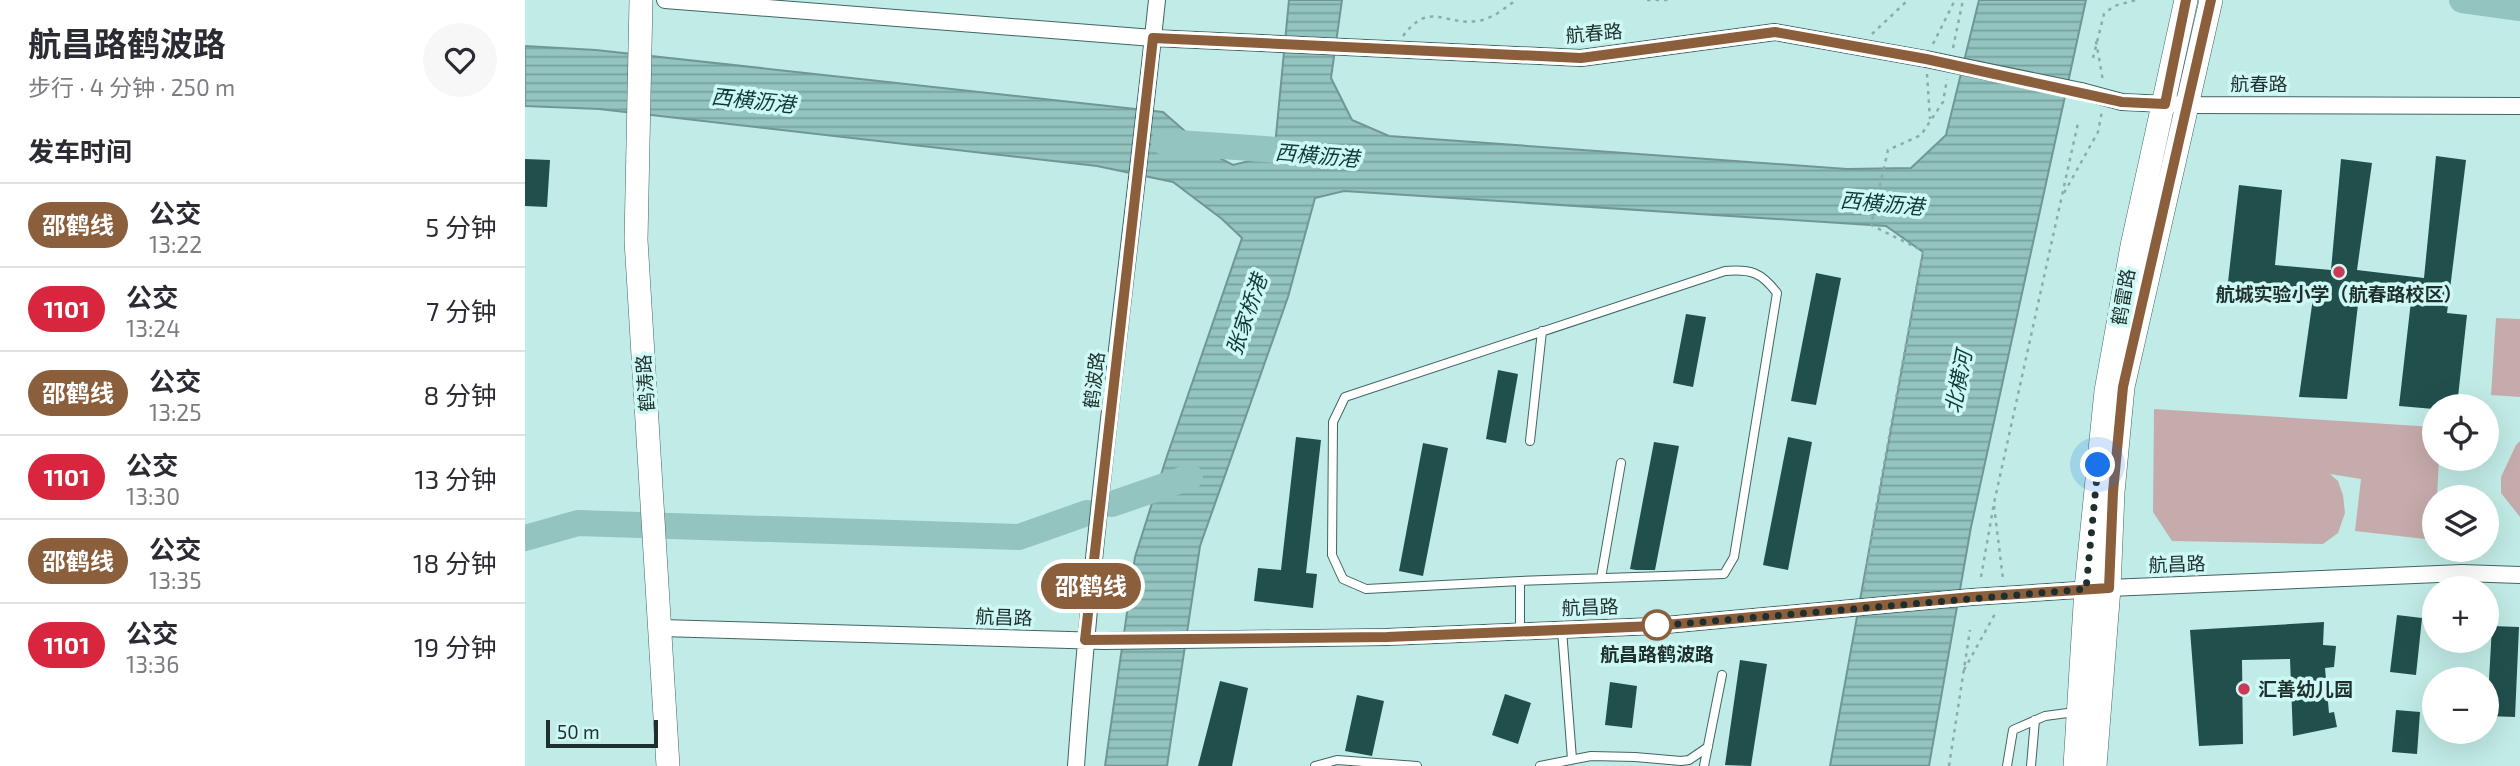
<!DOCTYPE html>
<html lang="zh">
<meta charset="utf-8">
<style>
:root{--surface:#fff;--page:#f7f7f7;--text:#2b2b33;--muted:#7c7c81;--line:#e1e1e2}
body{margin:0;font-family:"Exo 2","Noto Sans SC",sans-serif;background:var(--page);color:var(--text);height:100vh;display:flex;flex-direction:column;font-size:26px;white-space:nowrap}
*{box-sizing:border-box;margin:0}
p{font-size:23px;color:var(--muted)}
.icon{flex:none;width:38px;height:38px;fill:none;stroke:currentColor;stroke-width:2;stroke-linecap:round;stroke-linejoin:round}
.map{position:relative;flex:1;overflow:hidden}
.panel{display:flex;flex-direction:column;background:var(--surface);width:525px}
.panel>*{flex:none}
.badge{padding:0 14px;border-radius:23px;font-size:24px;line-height:46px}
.tools{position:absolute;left:1897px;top:394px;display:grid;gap:14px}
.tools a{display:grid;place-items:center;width:77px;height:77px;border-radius:50%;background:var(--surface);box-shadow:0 7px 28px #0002;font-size:35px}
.scale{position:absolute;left:21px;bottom:18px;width:112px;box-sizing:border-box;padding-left:7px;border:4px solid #1f2f2e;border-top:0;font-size:19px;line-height:24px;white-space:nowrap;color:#1f2f2e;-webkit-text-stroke:5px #cef8f4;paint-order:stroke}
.you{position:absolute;width:35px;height:35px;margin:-18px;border:5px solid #fff;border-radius:50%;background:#1a73e8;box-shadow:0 0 0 10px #1a73e833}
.map>.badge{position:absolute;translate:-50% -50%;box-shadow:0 0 0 4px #fff}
h2{padding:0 28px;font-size:26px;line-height:63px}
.round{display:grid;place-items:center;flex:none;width:74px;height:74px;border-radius:37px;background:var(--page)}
.summary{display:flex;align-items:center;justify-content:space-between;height:119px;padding:0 28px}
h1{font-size:33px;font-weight:700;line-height:52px}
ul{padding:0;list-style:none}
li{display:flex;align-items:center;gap:21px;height:84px;padding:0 28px;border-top:2px solid var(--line)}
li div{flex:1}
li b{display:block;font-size:26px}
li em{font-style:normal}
li .badge{min-width:77px;font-weight:700;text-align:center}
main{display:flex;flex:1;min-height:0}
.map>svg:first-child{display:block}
</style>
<main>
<section class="panel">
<div class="summary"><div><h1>航昌路鹤波路</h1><p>步行 · 4 分钟 · 250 m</p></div><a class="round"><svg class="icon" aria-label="heart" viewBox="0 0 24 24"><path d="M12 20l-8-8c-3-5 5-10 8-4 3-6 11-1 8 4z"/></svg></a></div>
<h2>发车时间</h2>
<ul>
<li><span class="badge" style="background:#8b5e3c;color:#fff">邵鹤线</span><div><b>公交</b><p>13:22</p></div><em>5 分钟</em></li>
<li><span class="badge" style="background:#d7263d;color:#fff">1101</span><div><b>公交</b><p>13:24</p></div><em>7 分钟</em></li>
<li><span class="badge" style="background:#8b5e3c;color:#fff">邵鹤线</span><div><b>公交</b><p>13:25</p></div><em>8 分钟</em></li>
<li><span class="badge" style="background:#d7263d;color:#fff">1101</span><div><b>公交</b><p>13:30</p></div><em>13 分钟</em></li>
<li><span class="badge" style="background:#8b5e3c;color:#fff">邵鹤线</span><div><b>公交</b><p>13:35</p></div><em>18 分钟</em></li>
<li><span class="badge" style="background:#d7263d;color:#fff">1101</span><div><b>公交</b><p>13:36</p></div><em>19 分钟</em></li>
</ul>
</section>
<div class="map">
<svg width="1995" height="766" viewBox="0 0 1995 766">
<defs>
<pattern id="water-rules" width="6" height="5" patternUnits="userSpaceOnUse" patternTransform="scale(1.75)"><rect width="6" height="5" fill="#93c4bf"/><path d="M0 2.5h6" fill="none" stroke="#77a09c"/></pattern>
</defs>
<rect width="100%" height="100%" fill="#c1ebe6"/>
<path fill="#c6abac" d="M1971,318L1995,319V397L1966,395Z
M1629,409L1909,427V458L1914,459L1912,497H1909V540L1830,531L1836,479L1805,474L1813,481L1818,495L1820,513L1813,533L1798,544L1647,541L1628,512Z
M1995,441V517L1976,493V477L1991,445Z"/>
<path fill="url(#water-rules)" stroke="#709794" stroke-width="2" d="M764,0H817L806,78L827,120L864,136L1322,169L1386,168L1421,135L1454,0H1561L1446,527L1404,766H1305L1398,252L1361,226L819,191L790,198L763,297L675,546L642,766H580L610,557L641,459L717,238L697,219L648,182L572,166L74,109L0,106V46L71,50L638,112L685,153L708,165L736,158L750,146Z"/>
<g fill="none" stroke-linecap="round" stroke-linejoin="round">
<path stroke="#93c4bf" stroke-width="26" d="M1937,0L1995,8
M639,142L782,152
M587,504L665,477
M0,538L53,523L494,537L562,513"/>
</g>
<path fill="#21504c" d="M1911,156L1941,160L1922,313L1942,315L1932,406H1909V409L1874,406L1886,301L1834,296L1822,399L1774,397L1789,291L1703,282L1714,185L1757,190L1750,265L1806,270L1816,159L1847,163L1832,270L1899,278Z
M0,159L25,160L22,207L0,206Z
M1291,273L1316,278L1291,405L1266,401Z
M1161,314L1181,317L1168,387L1148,383Z
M973,370L993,374L981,443L961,439Z
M771,437L796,440L781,573L792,574L788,608L729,601L733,568L756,570Z
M1263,437L1287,442L1263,570L1238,565Z
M1129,442L1154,446L1130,570H1111L1105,569Z
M898,443L923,448L898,576L874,571Z
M1872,615L1897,618L1891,675L1865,672Z
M1799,622L1798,645L1811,646L1809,667L1800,668L1804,713L1809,712L1812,727L1768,736L1765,659L1717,660L1718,744L1674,746L1665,630Z
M1967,626L1994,627L1990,717L1962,716Z
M1215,660L1242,664L1226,766L1200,765Z
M695,681L723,688L707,766H673Z
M1085,682L1112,686L1107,728L1080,725Z
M980,694L1006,703L993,744L967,735Z
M832,695L859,701L847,756L820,751Z
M1871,710L1895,712L1892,754L1867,752Z"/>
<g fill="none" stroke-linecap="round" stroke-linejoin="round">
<g stroke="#406663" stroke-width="10">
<path id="lane" d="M1005,441L1017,331
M1076,578L1096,463
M995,581L1199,574L1209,557L1252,293C1236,272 1226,269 1200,271L820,397L808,422L807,555L818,579L841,589L995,581V631
M1037,630L1047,759
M790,766L812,760L892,766
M1015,766L1066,756L1110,757L1156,761L1164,760L1183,747
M1179,766L1197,675
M1482,766L1488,730L1520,716L1550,712
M1506,766L1510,720"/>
</g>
<g stroke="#406663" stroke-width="18">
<path id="street" d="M140,0L628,38L1056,58L1250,32L1401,59
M1556,91L1597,102L1664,105L1995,106
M136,628L579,641L862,637L1130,626L1447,597L1584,588L1937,573L1995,575
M551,766C569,510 605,255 632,0"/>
</g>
<g stroke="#406663" stroke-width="24">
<path id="secondary" d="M116,0L111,240L143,766
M1550,766L1561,589L1581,391L1607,246L1661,0
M1570,766L1584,588L1588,492L1598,387L1686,0"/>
</g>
<path stroke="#8bada9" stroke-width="2.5" stroke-dasharray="3.5 5" stroke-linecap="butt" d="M1122,0H1145
M1347,34L1383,0
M878,36C905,0 918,26 953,21C967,19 980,8 991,0
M1571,41L1578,81
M1408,44L1430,0
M1428,48L1438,0
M1568,58L1579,14L1589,6L1611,0
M1402,74L1405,119
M1539,193L1573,132L1577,111
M1469,506L1478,579
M1456,577L1469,503L1553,123
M1339,590L1350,514L1398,251L1346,225L1363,150L1396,135L1418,102L1422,79
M1439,670L1471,612
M1424,766L1445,630"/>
<use href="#lane" stroke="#fff" stroke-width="8"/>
<use href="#street" stroke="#fff" stroke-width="16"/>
<use href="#secondary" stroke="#fff" stroke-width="23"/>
<g stroke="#406663" stroke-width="18" stroke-linecap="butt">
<path id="street-bridge" d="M1401,59L1556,91"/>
</g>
<use href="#street-bridge" stroke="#fff" stroke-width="16"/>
</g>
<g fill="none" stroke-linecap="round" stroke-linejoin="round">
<g stroke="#fff" stroke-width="16">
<path id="line" d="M1661,0L1640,104L1597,102L1401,59L1250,32L1056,58L628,38L560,640L862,637L1130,626L1447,597L1584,588L1588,492L1598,387L1686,0"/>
</g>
<use href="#line" stroke="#8b5e3c" stroke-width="10"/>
<path stroke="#1f2f2e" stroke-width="7" stroke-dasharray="0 12.6" d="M1132,625L1130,626L1561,589L1573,465"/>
</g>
<g fill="#ca3a57" stroke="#cef8f4" stroke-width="2.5">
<circle cx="1814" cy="272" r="7"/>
<circle cx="1719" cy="689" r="7"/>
</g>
<circle fill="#fff" stroke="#8b5e3c" stroke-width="3.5" cx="1132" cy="625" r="14"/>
<g text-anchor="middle" stroke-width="7" stroke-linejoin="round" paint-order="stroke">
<g font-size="19" fill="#1f2f2e" stroke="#cef8f4">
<text transform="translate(1069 33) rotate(-5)" y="7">航春路</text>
<text x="1734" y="91">航春路</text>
<text transform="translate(1598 297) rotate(-80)" y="7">鹤雷路</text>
<text transform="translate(569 380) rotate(-83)" y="7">鹤波路</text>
<text transform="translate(120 383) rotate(-94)" y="7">鹤涛路</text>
<text transform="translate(1652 564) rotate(-2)" y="7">航昌路</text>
<text transform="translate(1065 607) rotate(-2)" y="7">航昌路</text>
<text transform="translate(479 617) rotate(2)" y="7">航昌路</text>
</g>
<g font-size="19" font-weight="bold" fill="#1f2f2e" stroke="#cef8f4">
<text x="1814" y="301">航城实验小学（航春路校区）</text>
<text x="1733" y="696" text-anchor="start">汇善幼儿园</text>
</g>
<g font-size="19" font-weight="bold" fill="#1f2f2e" stroke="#cef8f4">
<text x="1132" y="661">航昌路鹤波路</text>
</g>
<g font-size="21" font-style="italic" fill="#0c3a37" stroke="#cef8f4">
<text transform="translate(228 101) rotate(6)" y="7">西横沥港</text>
<text transform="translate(792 156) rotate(5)" y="7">西横沥港</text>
<text transform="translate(1357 204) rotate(5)" y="7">西横沥港</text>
<text transform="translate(722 315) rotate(-71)" y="7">张家桥港</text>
<text transform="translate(1434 382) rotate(-79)" y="7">北横河</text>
</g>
</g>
</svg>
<div class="tools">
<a><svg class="icon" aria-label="locate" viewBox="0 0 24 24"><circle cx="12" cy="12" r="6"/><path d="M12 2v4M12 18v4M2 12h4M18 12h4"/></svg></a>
<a><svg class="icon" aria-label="layers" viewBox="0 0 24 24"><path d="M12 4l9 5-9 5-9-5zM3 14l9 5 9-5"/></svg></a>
<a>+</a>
<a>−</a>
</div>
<div class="scale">50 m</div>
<div class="you" style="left:1573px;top:465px"></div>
<b class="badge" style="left:566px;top:586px;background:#8b5e3c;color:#fff">邵鹤线</b>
</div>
</main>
